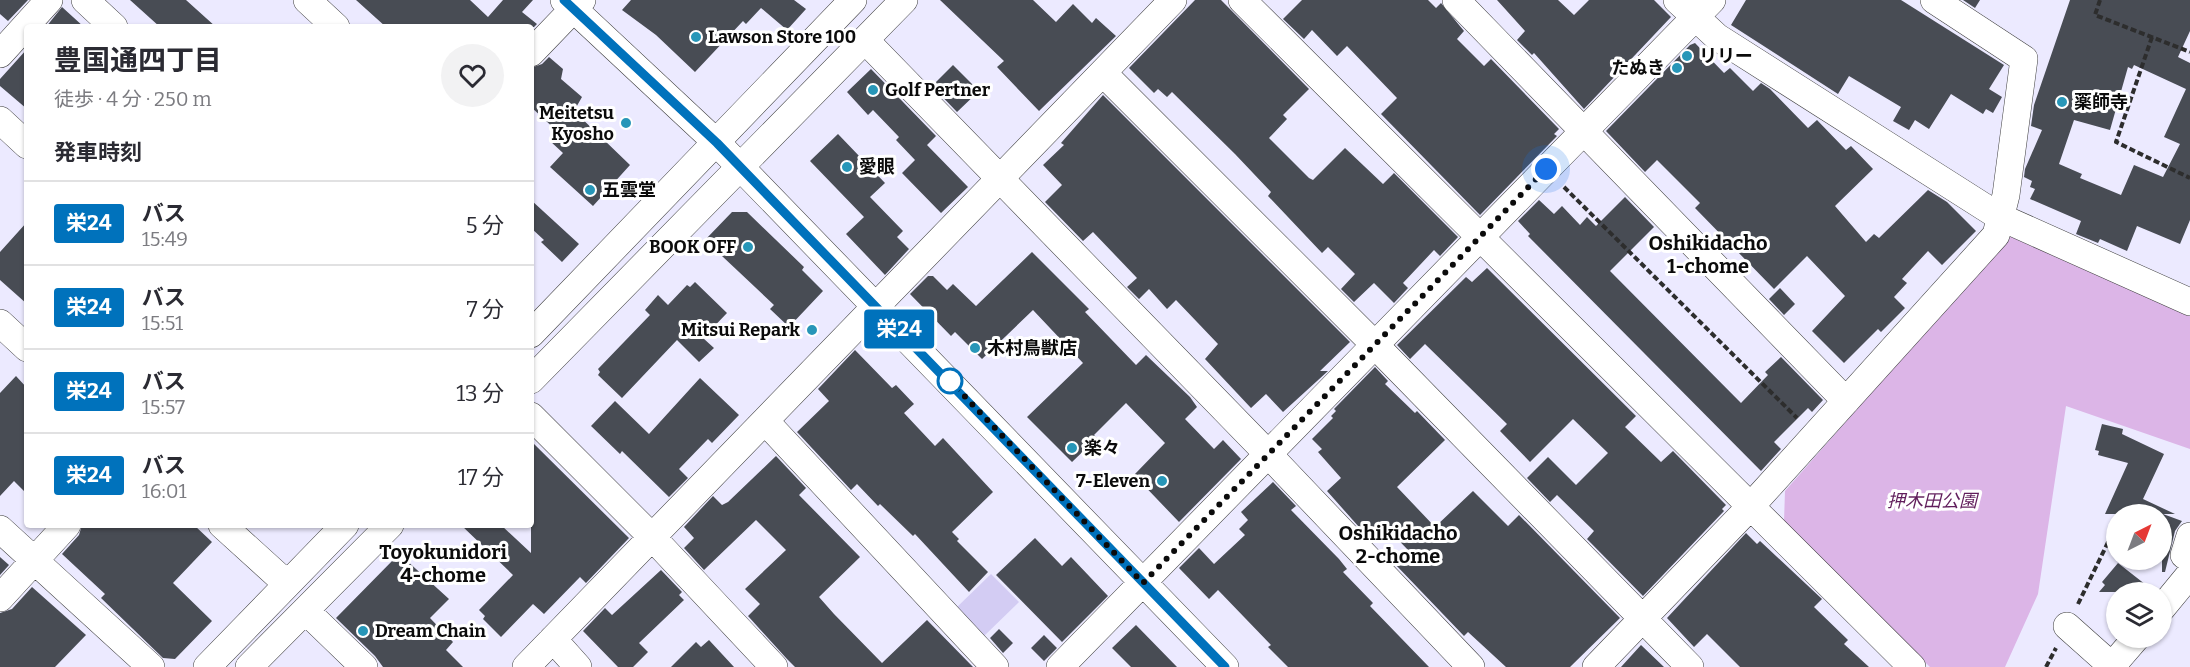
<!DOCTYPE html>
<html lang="ja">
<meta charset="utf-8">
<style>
:root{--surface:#fff;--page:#f2f2f3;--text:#2b2b33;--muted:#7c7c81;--line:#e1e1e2}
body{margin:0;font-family:Bitter,"Noto Sans JP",serif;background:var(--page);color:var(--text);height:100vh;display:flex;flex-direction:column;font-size:22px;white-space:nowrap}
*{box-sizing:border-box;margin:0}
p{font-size:20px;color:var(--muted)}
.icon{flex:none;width:33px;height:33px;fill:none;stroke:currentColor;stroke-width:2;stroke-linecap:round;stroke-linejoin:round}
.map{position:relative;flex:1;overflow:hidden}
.panel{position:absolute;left:24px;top:24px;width:510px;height:504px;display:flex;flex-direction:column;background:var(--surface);border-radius:6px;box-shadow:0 2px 4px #0004}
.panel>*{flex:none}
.badge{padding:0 12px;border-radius:4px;font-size:21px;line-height:39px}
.needle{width:39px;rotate:42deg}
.controls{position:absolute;left:2106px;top:504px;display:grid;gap:12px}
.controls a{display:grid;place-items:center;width:66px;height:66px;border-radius:50%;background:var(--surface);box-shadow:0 2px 4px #0004;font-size:30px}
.you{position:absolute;width:30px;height:30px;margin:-15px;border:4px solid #fff;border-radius:50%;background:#1a73e8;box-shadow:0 0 0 9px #1a73e833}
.map>.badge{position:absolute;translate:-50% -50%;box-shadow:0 0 0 3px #fff}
h2{padding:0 30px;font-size:22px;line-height:54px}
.round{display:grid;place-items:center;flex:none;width:63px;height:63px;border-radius:32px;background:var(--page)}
.overview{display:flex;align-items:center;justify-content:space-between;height:102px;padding:0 30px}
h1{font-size:28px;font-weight:700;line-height:45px}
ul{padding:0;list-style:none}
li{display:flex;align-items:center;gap:18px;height:84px;padding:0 30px;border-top:2px solid var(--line)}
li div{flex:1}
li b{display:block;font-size:22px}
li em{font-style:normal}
li .badge{min-width:66px;font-weight:700;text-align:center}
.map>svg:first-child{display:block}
</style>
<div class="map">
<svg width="2190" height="667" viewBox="0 0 2190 667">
<rect width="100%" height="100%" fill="#eceaff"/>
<path fill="#d3ccf3" d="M991,574L1019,602L982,638L954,610Z"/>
<path fill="#dcb5e7" d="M2009,236L2190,315V449L2066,406L2038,594L2005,667H1930L1784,522L1785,491Z"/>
<path fill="#484c54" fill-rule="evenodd" d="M0,0H28L8,21L0,14Z
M130,0H186L216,27H160Z
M356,0H470L488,17L503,0H533L522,12L537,24L534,27H386Z
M631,0H794L806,9L787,30L761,8L746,24L743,21L695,72L656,35L622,10Z
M940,0H1033L1056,22L1073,4L1092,23L1096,18L1116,36L1039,111L997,67L1004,61Z
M1195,0H1221L1309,89L1283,115L1287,119L1269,138L1309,178L1313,180L1345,148L1383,184L1394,173L1458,237L1440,256L1434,250L1403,283L1408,288L1394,303L1374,283L1354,302L1341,289L1355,274L1328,247L1322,253L1268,196L1271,192L1235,154L1172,92L1167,97L1158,89L1154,93L1129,68Z
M1302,0H1428L1436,8L1441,3L1464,31L1457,39L1484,66L1491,59L1559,129L1554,134L1557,136L1480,215L1381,114L1397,98L1347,46L1337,56L1312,30L1304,39L1283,19Z
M1497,0H1558L1574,15L1589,0H1654L1671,17L1584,109L1534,53L1532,55L1517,40L1525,31Z
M1746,0H1901L2004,65L1989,89L2002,97L1993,113L1986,109L1983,114L1951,94L1929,129L1915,120L1909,130L1893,121L1901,107L1849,76L1838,94L1731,25Z
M1963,0H1980L1975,8Z
M2070,0H2190V31L2178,57L2190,63V220L2180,244L2137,226L2127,251L2100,239L2098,243L2076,234L2081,221L2030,199L2035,189L2030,187L2032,181L2024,177L2025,169L2042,130L2031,126L2034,105ZM2134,65L2186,89L2164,137L2180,144L2163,177L2134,165L2121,195L2080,178L2082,174L2059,164L2074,120L2110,130L2128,67L2132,69Z
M62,7L84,27H46Z
M1695,43L1724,73L1730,68L1753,91L1761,83L1770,89L1808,128L1817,120L1846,150L1851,146L1873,169L1835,206L1866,242L1874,234L1879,238L1928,190L1947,202L1976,231L1942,265L1928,251L1902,279L1907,283L1894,297L1905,308L1881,332L1878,329L1844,363L1812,331L1845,296L1807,256L1774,289L1695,208L1700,203L1657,160L1645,172L1606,131L1690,45Z
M27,49V109L0,86V79Z
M549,57L563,69L561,79L582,97L574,111L630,165L593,206L550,167L563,153L550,141L558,132L531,107V68L542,64Z
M953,65L979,91L957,112L932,86Z
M871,69L936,136L927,145L968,187L941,213L902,173L915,160L896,140L899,137L873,110L868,115L847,92Z
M1103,95L1350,342L1320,371H1328L1283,412L1266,394L1251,408L1205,359L1218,344L1176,300L1167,309L1149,289L1139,299L1127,287L1137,278L1093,232L1083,241L1045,202L1062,185L1043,165L1064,145L1061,143Z
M838,134L885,183L870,197L903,231L897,237L909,249L885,275L846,234L864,217L810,161Z
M1625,197L1654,227L1610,271L1741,403L1768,375L1765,372L1781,357L1823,400L1812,412L1808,408L1774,442L1781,449L1761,471L1528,236L1530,234L1518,221L1539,200L1554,214L1562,206L1580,225L1587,217L1596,226Z
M531,200L579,244L562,262L541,242L544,240L531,228Z
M732,212H747L804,267L802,270L823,291L789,327L770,309L774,305L705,240Z
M27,222V304L0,280V252Z
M1032,252L1089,309L1085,312L1136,365L1146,355L1190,397L1197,407L1185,419L1214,449L1223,440L1241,459L1179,522L1134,475L1165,443L1126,403L1094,435L1097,438L1072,462L1027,417L1083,363L1033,310L982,359L955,332L951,336L910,294L928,276H933L947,290L953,284L976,306Z
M1487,268L1636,416L1625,427L1661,462L1673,451L1726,505L1722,509L1724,511L1643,596L1587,539L1594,531L1557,495L1550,502L1527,478L1548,457L1576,485L1608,453L1573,419L1530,462L1500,431L1507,424L1425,344L1410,359L1397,345L1466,277L1472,282Z
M695,282L727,313L703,338L714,348L699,362L677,340L622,398L598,375L600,372L598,369L650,315L645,310L658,295L668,305L687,285L690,287Z
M1780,288L1795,304L1784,315L1769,299Z
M855,350L892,388L896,385L914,404L904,413L935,446L943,438L993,492L952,532L959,539L957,541L988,572L969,592L915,534L913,536L880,504L878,506L857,484L851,490L797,432L829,401L818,389Z
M1375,367L1388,381L1385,384L1415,413L1417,411L1445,440L1397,487L1435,527L1473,491L1508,526L1519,515L1620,618L1570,667H1506L1468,632L1464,636L1394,563L1408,550L1381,522L1367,536L1327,491L1341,478L1318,452L1322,449L1312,439L1333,418L1331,416L1336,411L1334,409Z
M16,376L27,388V494L14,481L0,496V393Z
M700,378L739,415L712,443L708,439L679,469L688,478L669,497L622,451L620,454L591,426L615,401L649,434Z
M2102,424L2123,429L2122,434L2164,454L2143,499L2175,514H2163L2182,521L2175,531L2165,572H2162V514H2105L2128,463L2098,455L2099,451L2095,450Z
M531,441L629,538L586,583L580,577L544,614L533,604L501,637L483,619L485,616L479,610L513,575L461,525H501L531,553Z
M776,456L806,488L799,495L860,557L819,597L834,614L882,663L927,620L973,667H795L787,659L748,616L760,604L745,589L786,550L756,520L704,570L684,548L694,538L684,527L713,496L722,505L728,502Z
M1273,482L1296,506L1291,510L1339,559L1347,569L1343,572L1373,603L1370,606L1429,667H1288L1268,647L1271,645L1218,590L1209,599L1179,568L1199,548L1214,564L1245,535L1239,529L1248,520L1241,512Z
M82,525H194L212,542L173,583L212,621L175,659L163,658L101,598L105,594L62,554L79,535Z
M1746,533L1757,544L1760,541L1822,599L1814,607L1848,640L1844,644L1869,667H1740L1707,634L1694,647L1681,633L1667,618Z
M1035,538L1062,566L1071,557L1108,596L1062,642L996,575Z
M0,557L9,565L0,575Z
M395,558L403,562L405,559L449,599L430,618L453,642L446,650L463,667H383L375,656L336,618Z
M2118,563L2155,592H2099L2105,585L2102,582Z
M661,570L682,592L679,595L684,600L639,643L648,652L633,667H618L583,631L605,608L612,615Z
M32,587L86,635L55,667H0V613L12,609Z
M1136,625L1177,667H1131L1112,648Z
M999,629L1013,643L1003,653L990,638Z
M1044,635L1057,648L1044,661L1031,648Z
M709,640L734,667H671L696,642L701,647Z
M1641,645L1664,667H1621Z"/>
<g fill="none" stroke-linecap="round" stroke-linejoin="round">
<g stroke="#3e3e3e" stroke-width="28">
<path id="minor" d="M85,0L114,27
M307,0L336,27
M564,0L717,143L1225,667
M1242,0L1912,667
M1456,0L1846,401
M1677,0L1717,37L2000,217L2190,302
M865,40L1267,453L1471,667
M531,53L582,0
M0,54L49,0
M1103,73L1375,345L1690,667
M0,120L27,145
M0,323L27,348
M531,334L853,0
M531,380L904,0
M531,416L652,537L774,667
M765,421L995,667
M222,525L287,584
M0,529L151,667
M2190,536L2184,555L2190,559
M0,598L67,525
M2162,608L2190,574
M306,611L364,667
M2067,626L2113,667
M553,639L578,667
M207,667L345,525
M249,667L390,525
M526,667L1173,0
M1060,667L1712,0
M1596,667L1750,507L1996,235L2006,195L2024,59L1934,0
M2111,667L2136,638"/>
</g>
<path stroke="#2d2d2d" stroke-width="4" stroke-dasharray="6 3" stroke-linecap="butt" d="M2100,0L2095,15L2190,52
M2152,37L2116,142L2190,178
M1564,187L1797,418
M2078,604L2113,532
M2046,667L2056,648"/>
<use href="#minor" stroke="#fff" stroke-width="27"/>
</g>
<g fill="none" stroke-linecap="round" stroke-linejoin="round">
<g stroke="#fff" stroke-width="14">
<path id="line" d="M564,0L717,143L1225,667"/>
</g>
<use href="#line" stroke="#0072bc" stroke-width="9"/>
<path stroke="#0b0b0b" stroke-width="6" stroke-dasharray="0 10.8" d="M950,381L1143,583L1546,169"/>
</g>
<g fill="#2796b8" stroke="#fff" stroke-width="2">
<circle cx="696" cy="37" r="6"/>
<circle cx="1687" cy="56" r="6"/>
<circle cx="1677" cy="68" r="6"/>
<circle cx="873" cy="90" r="6"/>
<circle cx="2062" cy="102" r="6"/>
<circle cx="626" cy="123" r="6"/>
<circle cx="847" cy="167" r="6"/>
<circle cx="590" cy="190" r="6"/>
<circle cx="748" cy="247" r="6"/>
<circle cx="812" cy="330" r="6"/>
<circle cx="975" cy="348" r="6"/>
<circle cx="1072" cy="448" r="6"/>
<circle cx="1162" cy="481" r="6"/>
<circle cx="363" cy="631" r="6"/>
</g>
<circle fill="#fff" stroke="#0072bc" stroke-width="3" cx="950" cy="381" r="12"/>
<g text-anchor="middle" stroke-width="6" stroke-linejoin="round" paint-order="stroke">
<g font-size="18" font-weight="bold" fill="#0b0b0b" stroke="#fff" text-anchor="start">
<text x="708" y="43">Lawson Store 100</text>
<text x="1699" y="62">リリー</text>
<text x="1665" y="74" text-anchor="end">たぬき</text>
<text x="885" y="96">Golf Pertner</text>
<text x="2074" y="108">薬師寺</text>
<text x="614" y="119" text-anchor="end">Meitetsu<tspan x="614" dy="21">Kyosho</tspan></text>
<text x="859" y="173">愛眼</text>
<text x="602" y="196">五雲堂</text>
<text x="736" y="253" text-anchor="end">BOOK OFF</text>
<text x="800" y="336" text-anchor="end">Mitsui Repark</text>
<text x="987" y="354">木村鳥獣店</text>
<text x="1084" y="454">楽々</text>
<text x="1150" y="487" text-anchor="end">7-Eleven</text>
<text x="375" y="637">Dream Chain</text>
</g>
<g font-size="18" font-style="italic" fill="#611e5c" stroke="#fff">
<text x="1932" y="507">押木田公園</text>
</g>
<g font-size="20" font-weight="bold" fill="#0b0b0b" stroke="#fff">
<text x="1708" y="250">Oshikidacho<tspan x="1708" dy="23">1-chome</tspan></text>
<text x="1398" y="540">Oshikidacho<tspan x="1398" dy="23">2-chome</tspan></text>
<text x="443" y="559">Toyokunidori<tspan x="443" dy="23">4-chome</tspan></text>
</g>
</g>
</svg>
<div class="controls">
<a><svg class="needle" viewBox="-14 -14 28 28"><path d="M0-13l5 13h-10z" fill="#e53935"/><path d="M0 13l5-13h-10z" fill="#7c7c81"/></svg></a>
<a><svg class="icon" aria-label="layers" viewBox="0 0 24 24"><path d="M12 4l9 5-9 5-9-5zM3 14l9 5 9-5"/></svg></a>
</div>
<div class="you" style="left:1546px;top:169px"></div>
<b class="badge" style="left:899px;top:329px;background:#0072bc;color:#fff">栄24</b>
<section class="panel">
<div class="overview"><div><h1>豊国通四丁目</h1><p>徒歩 · 4 分 · 250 m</p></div><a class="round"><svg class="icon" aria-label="heart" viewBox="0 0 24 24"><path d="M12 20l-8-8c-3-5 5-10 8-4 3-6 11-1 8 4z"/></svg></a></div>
<h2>発車時刻</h2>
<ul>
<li><span class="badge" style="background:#0072bc;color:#fff">栄24</span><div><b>バス</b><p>15:49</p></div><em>5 分</em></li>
<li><span class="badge" style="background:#0072bc;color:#fff">栄24</span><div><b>バス</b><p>15:51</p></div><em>7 分</em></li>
<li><span class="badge" style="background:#0072bc;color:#fff">栄24</span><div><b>バス</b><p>15:57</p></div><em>13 分</em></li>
<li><span class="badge" style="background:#0072bc;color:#fff">栄24</span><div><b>バス</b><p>16:01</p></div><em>17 分</em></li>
</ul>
</section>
</div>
